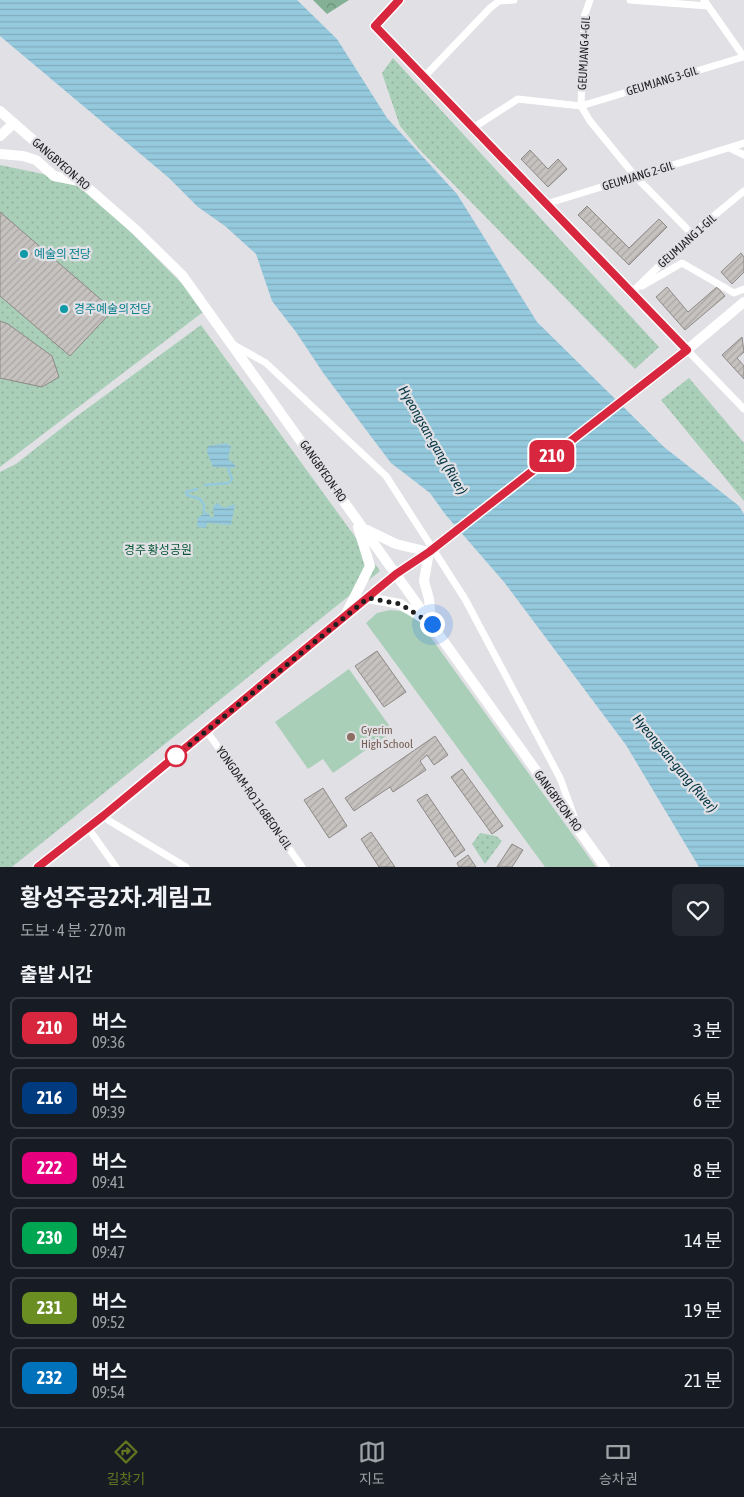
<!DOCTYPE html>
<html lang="ko">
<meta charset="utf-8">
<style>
:root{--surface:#171b24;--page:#242831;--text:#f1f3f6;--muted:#9ea1a6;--line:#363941;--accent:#647421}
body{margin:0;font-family:"Asap Condensed","Noto Sans KR",sans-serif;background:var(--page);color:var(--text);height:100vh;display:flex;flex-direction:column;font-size:19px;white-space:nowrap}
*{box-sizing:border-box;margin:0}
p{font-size:16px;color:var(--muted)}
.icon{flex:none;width:28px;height:28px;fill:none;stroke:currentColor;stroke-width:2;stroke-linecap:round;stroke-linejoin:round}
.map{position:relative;height:867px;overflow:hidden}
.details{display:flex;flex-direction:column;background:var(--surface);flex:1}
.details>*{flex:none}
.badge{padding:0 10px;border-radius:8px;font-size:18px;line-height:32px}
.you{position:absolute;width:25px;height:25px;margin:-12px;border:4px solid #fff;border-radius:50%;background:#1a73e8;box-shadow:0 0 0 8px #1a73e833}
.map>.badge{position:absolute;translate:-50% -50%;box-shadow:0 0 0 2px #fff}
h2{padding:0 20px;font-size:19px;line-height:45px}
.round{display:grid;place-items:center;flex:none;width:52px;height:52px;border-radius:8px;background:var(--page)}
.summary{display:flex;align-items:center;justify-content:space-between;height:85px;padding:0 20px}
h1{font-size:24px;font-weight:700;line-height:38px}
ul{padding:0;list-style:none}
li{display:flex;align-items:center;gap:15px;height:62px;margin:0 10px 8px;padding:0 10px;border:2px solid var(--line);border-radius:8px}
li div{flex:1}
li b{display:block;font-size:19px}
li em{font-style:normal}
li .badge{min-width:55px;font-weight:700;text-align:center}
.dock{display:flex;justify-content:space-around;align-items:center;height:70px;border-top:1px solid var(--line);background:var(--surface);font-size:14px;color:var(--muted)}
.dock a{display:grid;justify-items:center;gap:2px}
.dock .selected{color:var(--accent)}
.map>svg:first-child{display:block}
</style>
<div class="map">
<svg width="744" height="867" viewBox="0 0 744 867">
<defs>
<pattern id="forest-crowns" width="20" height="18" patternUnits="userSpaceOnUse" patternTransform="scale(1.25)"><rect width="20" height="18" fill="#84b196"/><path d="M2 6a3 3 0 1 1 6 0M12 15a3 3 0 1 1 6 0" fill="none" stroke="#6b8f7a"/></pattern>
<pattern id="park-dots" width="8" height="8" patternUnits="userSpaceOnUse" patternTransform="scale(1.25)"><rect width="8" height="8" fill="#aacfb8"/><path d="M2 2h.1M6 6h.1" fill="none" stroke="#92b19e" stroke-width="1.8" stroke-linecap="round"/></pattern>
<pattern id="water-rules" width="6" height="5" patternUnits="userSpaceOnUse" patternTransform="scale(1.25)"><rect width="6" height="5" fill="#95c9dd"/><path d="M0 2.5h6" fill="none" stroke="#80acbd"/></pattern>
<pattern id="building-hatch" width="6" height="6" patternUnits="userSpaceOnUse" patternTransform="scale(1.25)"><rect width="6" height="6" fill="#c6c2bf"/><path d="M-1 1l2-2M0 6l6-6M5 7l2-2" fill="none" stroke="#aaa6a4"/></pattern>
</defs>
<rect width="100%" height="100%" fill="#e0e0e5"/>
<path fill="#aacfb8" d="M390,610L400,611L416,617L596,867H545L366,623L377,613Z
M349,669L393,731L333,773L323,759L308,769L275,722Z"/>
<path fill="url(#forest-crowns)" d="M313,0H349L327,14Z"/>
<path fill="url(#park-dots)" d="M393,58L659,347L635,369L419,149L400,126L382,73Z
M0,165L81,182L207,309L0,467Z
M201,325L380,571L12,867H0V472L16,464L73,419Z
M689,378L744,443V501L661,400Z
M480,833L496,836L502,841L485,864L472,844Z"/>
<path fill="url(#water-rules)" d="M0,0H297L337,39L387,118L457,194L537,322L664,447L739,506L744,514V867H699L626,745L504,582L445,514L430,493L391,463L324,374L296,332L272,301L256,254L225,226L198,207L169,178L0,36Z
M226,443L231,446L228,459L235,465V468L213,467L207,452L208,446Z
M217,503L224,508L235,504L231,525L207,523L206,528L197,527L198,517L208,512L210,517H214L213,507Z"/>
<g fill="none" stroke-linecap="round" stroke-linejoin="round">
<path stroke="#95c9dd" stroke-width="2.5" d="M205,485L229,483L232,479L228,468
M197,489L186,492L187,495L200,499L204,505V514"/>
</g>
<path fill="url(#building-hatch)" stroke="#8d8986" d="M530,150L548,169L558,159L567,169L548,187L521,159Z
M587,206L629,248L659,219L667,227L629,265L578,215Z
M0,212L113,310L70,356L0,296Z
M741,253L744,257V272L732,284L721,272Z
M667,287L688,312L717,287L725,296L685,330L656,297Z
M0,321L8,324L52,356L59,377L42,387L0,378Z
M742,337L744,352L737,358L744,366V379L722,355Z
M377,651L406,692L384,707L355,666Z
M435,736L448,755L434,765L427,755L420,761L426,770L393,792L390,787L354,811L345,798Z
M462,769L503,826L492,834L451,777Z
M323,788L347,826L329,838L304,800Z
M427,794L465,850L455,857L417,800Z
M371,832L395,867H379L361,839Z
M512,844L523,850L512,867H497Z
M468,855L476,867H459L457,863Z"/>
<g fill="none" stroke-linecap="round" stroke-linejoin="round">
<path stroke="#fff" stroke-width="7" d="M399,0L375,26L744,409
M590,0L584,17L581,106L590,121L635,176L692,234
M630,0L708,6
M704,0L744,57
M424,77L490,8L499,1L514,0
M473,128L518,99L581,106L743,57
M730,148L744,155
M546,204L744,143
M642,286L682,263L734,293L744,289
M631,293L692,234L744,191
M234,345L266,363L386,476L465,599L560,778L576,822
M206,730L302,867
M103,817L186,867
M88,828L116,867"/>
<path stroke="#fff" stroke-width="10" d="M0,111L136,230L182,275L605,867
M0,136L14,123
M0,154L23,156L36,160L54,176L79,181
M367,530L396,544L429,552
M429,552L424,581L429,599L431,622
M368,598L400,604L426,620
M346,614L370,566L358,527
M38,867L103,817L396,574L429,552L681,355L744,302"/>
</g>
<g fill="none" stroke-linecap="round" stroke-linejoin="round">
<g stroke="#fff" stroke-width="11">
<path id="line" d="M38,867L103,816L396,574L429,552L687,350L375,26L399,0"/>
</g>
<use href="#line" stroke="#d7263d" stroke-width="8"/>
<path stroke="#1f1f20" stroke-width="5" stroke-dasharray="0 9" d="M176,756L368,598L400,604L432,624"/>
</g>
<g fill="#0f9aa8" stroke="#e0e0e5" stroke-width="2">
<circle cx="24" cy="254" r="5"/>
<circle cx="64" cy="309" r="5"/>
</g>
<circle fill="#8d6e63" stroke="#e0e0e5" stroke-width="2" cx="351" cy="737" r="5"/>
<circle fill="#fff" stroke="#d7263d" stroke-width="2.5" cx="176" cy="756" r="10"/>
<g text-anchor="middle" stroke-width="4.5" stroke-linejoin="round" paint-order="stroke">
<g font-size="12" fill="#1f1f20" stroke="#e0e0e5">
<text transform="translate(584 53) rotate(-87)" y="4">GEUMJANG 4-GIL</text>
<text transform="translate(662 81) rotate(-17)" y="4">GEUMJANG 3-GIL</text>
<text transform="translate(61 164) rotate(41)" y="4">GANGBYEON-RO</text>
<text transform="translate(638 176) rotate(-17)" y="4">GEUMJANG 2-GIL</text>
<text transform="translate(687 241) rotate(-42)" y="4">GEUMJANG 1-GIL</text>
<text transform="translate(323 471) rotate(55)" y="4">GANGBYEON-RO</text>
<text transform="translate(254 798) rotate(55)" y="4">YONGDAM-RO 116BEON-GIL</text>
<text transform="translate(558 801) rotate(54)" y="4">GANGBYEON-RO</text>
</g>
<g font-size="12" fill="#0d838f" stroke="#e0e0e5" text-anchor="start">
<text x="34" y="258">예술의 전당</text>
<text x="74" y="313">경주예술의전당</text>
</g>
<g font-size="12" fill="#085837" stroke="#e0e0e5">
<text x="158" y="554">경주 황성공원</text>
</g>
<g font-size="12" fill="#785e54" stroke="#e0e0e5" text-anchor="start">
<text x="361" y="734">Gyerim<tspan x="361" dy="14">High School</tspan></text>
</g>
<g font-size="14" font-style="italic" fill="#043544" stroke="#e0e0e5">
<text transform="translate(433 440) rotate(60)" y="5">Hyeongsan-gang (River)</text>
<text transform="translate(675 763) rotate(50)" y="5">Hyeongsan-gang (River)</text>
</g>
</g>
</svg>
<div class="you" style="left:432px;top:624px"></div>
<b class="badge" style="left:552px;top:456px;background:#d7263d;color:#fff">210</b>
</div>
<section class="details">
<div class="summary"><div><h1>황성주공2차.계림고</h1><p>도보 · 4 분 · 270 m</p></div><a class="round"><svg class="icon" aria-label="heart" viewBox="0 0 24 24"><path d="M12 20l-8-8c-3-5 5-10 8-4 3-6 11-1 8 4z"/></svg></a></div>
<h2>출발 시간</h2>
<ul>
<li><span class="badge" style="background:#d7263d;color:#fff">210</span><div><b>버스</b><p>09:36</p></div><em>3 분</em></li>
<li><span class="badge" style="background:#003b80;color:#fff">216</span><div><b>버스</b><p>09:39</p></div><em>6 분</em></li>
<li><span class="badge" style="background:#e6007e;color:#fff">222</span><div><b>버스</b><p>09:41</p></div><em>8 분</em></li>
<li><span class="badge" style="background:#00a651;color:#fff">230</span><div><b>버스</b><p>09:47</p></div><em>14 분</em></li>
<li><span class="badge" style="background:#6b8e23;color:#fff">231</span><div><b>버스</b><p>09:52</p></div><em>19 분</em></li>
<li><span class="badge" style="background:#0072bc;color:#fff">232</span><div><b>버스</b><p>09:54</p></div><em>21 분</em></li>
</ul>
</section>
<nav class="dock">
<a class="selected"><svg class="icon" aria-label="directions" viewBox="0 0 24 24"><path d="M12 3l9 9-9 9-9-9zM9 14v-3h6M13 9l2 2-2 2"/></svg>길찾기</a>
<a><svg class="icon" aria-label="map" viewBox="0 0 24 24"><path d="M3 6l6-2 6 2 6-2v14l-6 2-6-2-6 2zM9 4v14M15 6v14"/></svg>지도</a>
<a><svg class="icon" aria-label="tickets" viewBox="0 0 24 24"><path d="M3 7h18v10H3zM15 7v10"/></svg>승차권</a>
</nav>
